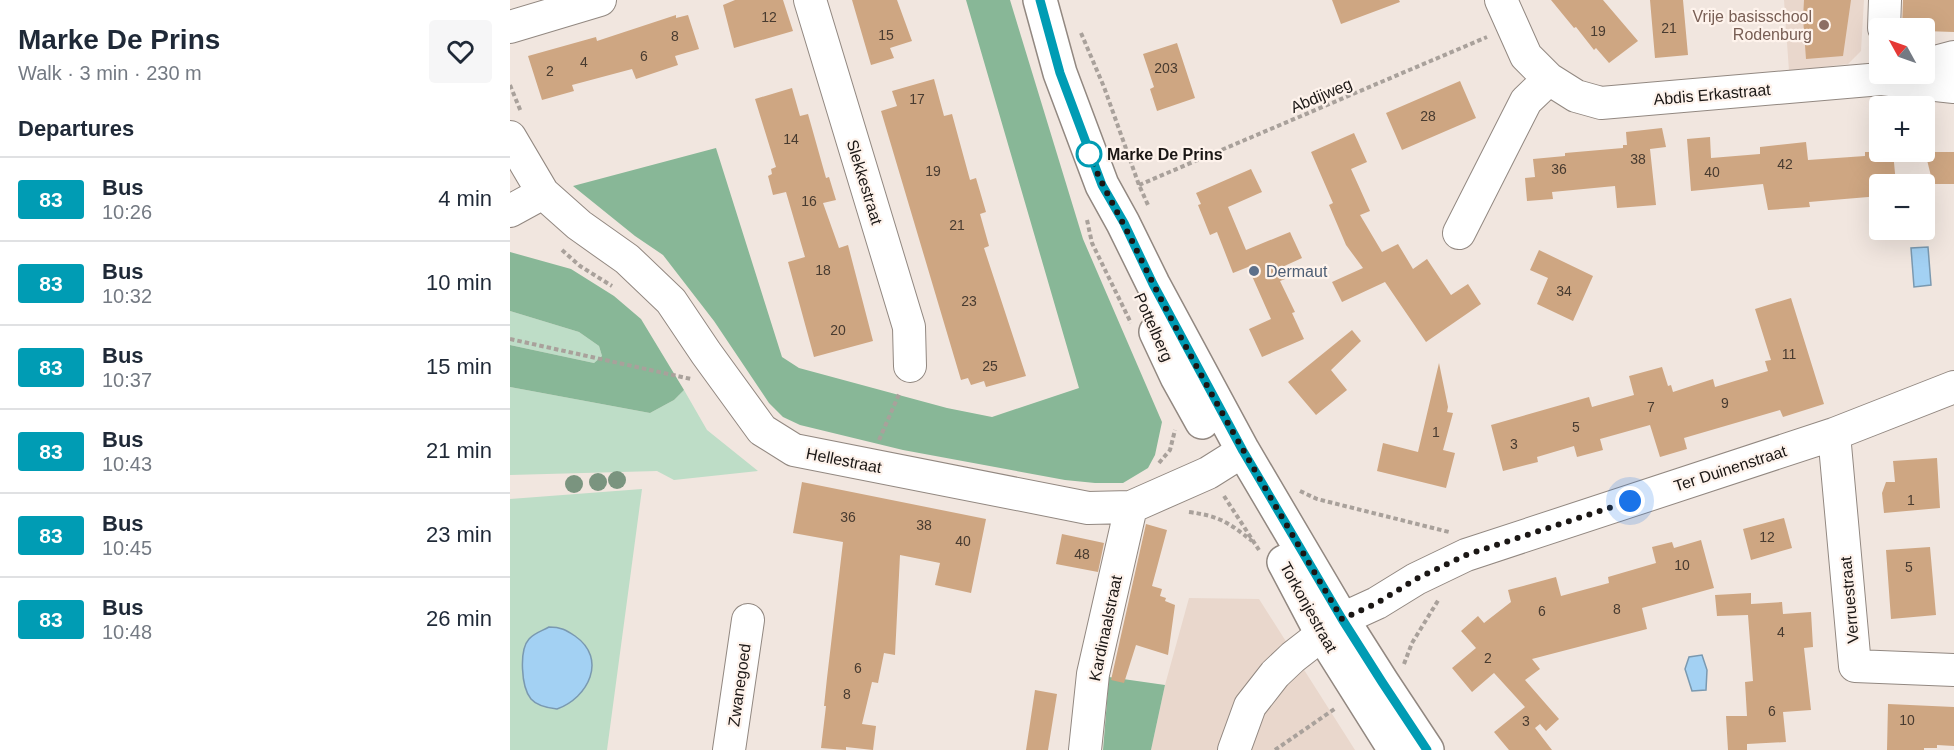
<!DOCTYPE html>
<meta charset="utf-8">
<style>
:root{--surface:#fff;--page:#f6f6f7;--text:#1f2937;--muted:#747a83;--line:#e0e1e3}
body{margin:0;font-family:Helvetica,sans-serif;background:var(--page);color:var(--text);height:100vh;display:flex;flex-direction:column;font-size:22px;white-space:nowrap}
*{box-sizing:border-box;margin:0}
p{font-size:20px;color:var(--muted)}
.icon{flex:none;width:33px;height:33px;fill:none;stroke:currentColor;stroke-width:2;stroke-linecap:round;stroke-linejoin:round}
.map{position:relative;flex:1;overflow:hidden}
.details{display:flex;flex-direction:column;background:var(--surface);width:510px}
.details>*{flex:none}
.badge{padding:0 12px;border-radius:4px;font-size:21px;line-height:39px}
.needle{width:39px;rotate:310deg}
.buttons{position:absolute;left:1359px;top:18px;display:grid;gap:12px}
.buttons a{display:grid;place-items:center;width:66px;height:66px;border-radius:6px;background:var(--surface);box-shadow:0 6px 24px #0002;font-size:30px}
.you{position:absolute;width:30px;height:30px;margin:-15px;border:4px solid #fff;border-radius:50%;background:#1a73e8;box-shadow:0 0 0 9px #1a73e833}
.map>.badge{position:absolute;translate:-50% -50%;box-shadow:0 0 0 3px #fff}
h2{padding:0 18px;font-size:22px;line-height:54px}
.round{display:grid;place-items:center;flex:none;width:63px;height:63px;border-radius:6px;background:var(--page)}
.headline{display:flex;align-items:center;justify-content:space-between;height:102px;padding:0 18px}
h1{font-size:28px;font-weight:600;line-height:45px}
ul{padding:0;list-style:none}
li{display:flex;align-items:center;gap:18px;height:84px;padding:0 18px;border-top:2px solid var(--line)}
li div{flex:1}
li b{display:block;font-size:22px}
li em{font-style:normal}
li .badge{min-width:66px;font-weight:700;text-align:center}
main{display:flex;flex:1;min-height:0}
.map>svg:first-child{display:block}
</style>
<main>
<section class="details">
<div class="headline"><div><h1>Marke De Prins</h1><p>Walk · 3 min · 230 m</p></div><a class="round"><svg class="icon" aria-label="heart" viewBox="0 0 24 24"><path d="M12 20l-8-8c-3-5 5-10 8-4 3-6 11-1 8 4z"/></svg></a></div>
<h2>Departures</h2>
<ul>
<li><span class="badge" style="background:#009cb4;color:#fff">83</span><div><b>Bus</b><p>10:26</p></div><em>4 min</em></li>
<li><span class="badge" style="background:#009cb4;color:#fff">83</span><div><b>Bus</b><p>10:32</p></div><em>10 min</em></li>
<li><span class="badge" style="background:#009cb4;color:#fff">83</span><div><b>Bus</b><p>10:37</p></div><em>15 min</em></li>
<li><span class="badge" style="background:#009cb4;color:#fff">83</span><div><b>Bus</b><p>10:43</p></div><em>21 min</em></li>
<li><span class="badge" style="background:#009cb4;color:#fff">83</span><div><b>Bus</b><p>10:45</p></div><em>23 min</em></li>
<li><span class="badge" style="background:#009cb4;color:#fff">83</span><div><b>Bus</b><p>10:48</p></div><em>26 min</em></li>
</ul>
</section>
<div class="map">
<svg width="1444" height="750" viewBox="0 0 1444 750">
<rect width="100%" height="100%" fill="#f1e6df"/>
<path fill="#e9d7cc" d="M1274,0H1354L1351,51L1338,64L1279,71Z
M679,598L749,599L845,750H641L655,685Z"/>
<path fill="#beddc7" d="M0,311L69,332L89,346L92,356L84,363L0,345Z
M0,387L140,413L164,400L174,390L197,430L248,471L164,480L147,471L0,475Z
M132,489L97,750H0V499Z"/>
<path fill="#88b797" d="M456,0H500L573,239L652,422L645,455L638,468L613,483H585L555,480L393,450L290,425L273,417L259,403L204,321L153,255L125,236L63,186L206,148L272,357L289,368L437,408L482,417L569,388Z
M0,252L61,269L104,296L131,319L174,390L164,400L140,413L0,387V345L84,363L92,356L89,346L69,332L0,311Z
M599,677L655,685L641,750H593Z"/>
<path fill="#a3d1f3" stroke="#7a99b0" stroke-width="1.5" d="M1418,247L1421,285L1404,287L1401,248Z
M39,627C51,627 56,630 65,636C98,659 78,698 47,709C38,708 27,706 21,699C11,687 9,650 19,639C24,633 32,631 39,627Z
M1192,655L1197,670L1196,690L1182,691L1175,669L1179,657Z"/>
<path fill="#cea682" d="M225,0H273L283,31L224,48L213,5Z
M342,0H387L402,41L380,48L384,58L361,65Z
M822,0H889L890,2L831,24Z
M1041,0H1093L1128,41L1099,63L1086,48L1084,50L1066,27L1064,28Z
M1140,0H1173L1178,55L1145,58Z
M1294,0H1341L1333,56L1296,59L1293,18Z
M1393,0H1444V32L1414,31V28H1392Z
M166,15V18L178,15L189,49L165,56L168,65L126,79L122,69L62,85L64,91L32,100L18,56L86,37L87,41Z
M667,43L685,98L647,111L640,89L644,87L633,54Z
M424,79L434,116L442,114L460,180L466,178L476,212L470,214L479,246L474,248L516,376L476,387L474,381L461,385L458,378L451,380L371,111L387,106L382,91Z
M950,81L966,118L892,150L876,113Z
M282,88L290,116L298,114L316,178L319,177L326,200L313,203L329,248L338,245L363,341L304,357L278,262L295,257L276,192L263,195L258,176L262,174L261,169L266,167L245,99Z
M1152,128L1156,147L1140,149L1146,205L1107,208L1105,186L1042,192L1043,199L1017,201L1015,178L1025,177L1023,159L1055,156V153L1113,148V145H1117L1116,132Z
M844,133L857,162L841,169L860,211L850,215L872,252L888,244L903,269L917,259L941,295L958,284L971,304L916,342L875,282L832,302L822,282L853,268L836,245L819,205L823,203L801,152Z
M1200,137L1201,158L1250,154V147L1296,142L1298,160L1355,156V152H1383L1386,184H1370V196L1299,202L1300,207L1258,210L1253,184L1181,191L1177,139Z
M1415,152H1444V184H1423Z
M741,169L752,192L718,207L736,250L780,232L792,258L770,268L775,279L770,281L785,312L782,313L794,339L752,357L739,329L761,319L738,267L723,273L707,232L700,235L688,205L691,204L686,193Z
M1029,250L1083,276L1063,321L1027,304L1038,278L1020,270Z
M1281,298L1314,404L1273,417L1270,410L1174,438L1177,449L1150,457L1140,425L1090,439L1093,450L1067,457L1064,446L1027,457L1028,462L993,471L981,425L1079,397L1082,407L1124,395L1119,376L1152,367L1158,386L1161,385L1163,392L1203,379L1205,387L1258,371L1255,361L1261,360L1245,309Z
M842,330L851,341L821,370L837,390L806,415L778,382Z
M929,363L938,407L937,412L943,413L933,450L945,453L936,488L867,471L873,443L908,452Z
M1427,458L1430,508L1374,513L1372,493L1376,482H1385L1383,461Z
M292,482L476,519L461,593L425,585L430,563L390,555L385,655L374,653L368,683L362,682L352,724L366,726L363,750L336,747V750L311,748L316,706H314L317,678L333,542L283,533Z
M1274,518L1282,548L1241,560L1233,529Z
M636,524L657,530L642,586L652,589L650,596L656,598L655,601L665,605L658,655L626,645L614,683L601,680Z
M552,534L594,543L588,572L546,564Z
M1191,540L1204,588L1132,608L1137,629L1022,659L1030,669L1015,680L1049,719L1036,731L1030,724L1025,728L1042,750H999L984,732L1015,707L984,673L962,692L942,668L966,648L951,631L968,616L974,623L1001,602L998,590L1046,577L1051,596L1099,583L1098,577L1146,563L1142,547L1162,542L1164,548Z
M1420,547L1426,615L1381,619L1376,550Z
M1241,593V604L1272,602L1273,614L1301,612L1303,647L1294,648L1301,710L1273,712L1276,742L1237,744V750H1218L1216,716H1237L1235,682L1243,681L1238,615L1207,616L1205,595Z
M525,690L547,694L538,750H516Z
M1378,704L1444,707V746L1427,745V748H1414V750H1377Z"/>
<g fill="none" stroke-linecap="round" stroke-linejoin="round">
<g stroke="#928881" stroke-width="34">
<path id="minor" d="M300,0L399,327L400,366
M991,0L1016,56L1039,79L1066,96L1091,103L1371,79L1388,74
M0,27L90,0
M1374,28L1375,0
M1414,65L1444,57
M1371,79L1444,87
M0,137L33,193L69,225L117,259L161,301L196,353L252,430L284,450L578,508L621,507L698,473L733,451
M0,211L33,193
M949,233L1016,101L1039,79
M1324,434L1345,666L1444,670
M219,750L238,620
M575,750L583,674L621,507
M724,750L740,706L765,674L783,657L832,619L867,603L906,579L956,555L1324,434L1444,387"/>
</g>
<g stroke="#928881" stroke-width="36">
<path id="major" d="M530,0L550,73L592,185L613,223L643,284L733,451L832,619L872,682L917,750
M646,332L667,377L692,422
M774,562L812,634L885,750"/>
</g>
<path stroke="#a9a19b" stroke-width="4" stroke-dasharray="4.5 3" stroke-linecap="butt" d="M571,33L594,87L629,185L638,205
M0,85L11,112
M629,185L977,37
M577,220L582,243L621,323
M52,250L70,266L102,286
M0,339L181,379
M369,440L390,392
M649,463L660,450L665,430
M790,491L807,499L939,532
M714,496L749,550
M679,512C709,516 718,522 742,541
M894,664L902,643L929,599
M765,750L826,708"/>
<use href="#minor" stroke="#fff" stroke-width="32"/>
<use href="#major" stroke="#fff" stroke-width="33"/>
</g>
<g fill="#7a947f">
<circle cx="107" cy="480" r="9"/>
<circle cx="88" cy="482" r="9"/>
<circle cx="64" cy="484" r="9"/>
</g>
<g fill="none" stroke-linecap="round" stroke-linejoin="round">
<g stroke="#fff" stroke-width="14">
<path id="line" d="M530,0L550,73L592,185L614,223L643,284L733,451L832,619L872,682L917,750"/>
</g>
<use href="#line" stroke="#009cb4" stroke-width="9"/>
<path stroke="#1b1715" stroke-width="6" stroke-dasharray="0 10.8" d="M579,154L577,149C590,183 609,214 625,247C687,375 760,497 832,619L867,603L906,579L956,555L1120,501"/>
</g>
<circle fill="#8d6e63" stroke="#fef3ec" stroke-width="2" cx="1314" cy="25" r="6"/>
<circle fill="#fff" stroke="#009cb4" stroke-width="3" cx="579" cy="154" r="12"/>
<circle fill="#5c6f8a" stroke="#fef3ec" stroke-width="2" cx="744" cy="271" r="6"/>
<g text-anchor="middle" stroke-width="4.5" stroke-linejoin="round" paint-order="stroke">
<g font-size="14" fill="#483b30">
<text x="259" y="22">12</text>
<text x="1159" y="33">21</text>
<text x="1088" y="36">19</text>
<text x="376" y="40">15</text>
<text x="165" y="41">8</text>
<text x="134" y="61">6</text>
<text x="74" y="67">4</text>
<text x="656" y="73">203</text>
<text x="40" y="76">2</text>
<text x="407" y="104">17</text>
<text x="918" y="121">28</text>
<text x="281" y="144">14</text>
<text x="1128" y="164">38</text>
<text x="1275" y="169">42</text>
<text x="1049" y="174">36</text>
<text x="423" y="176">19</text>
<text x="1202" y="177">40</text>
<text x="299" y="206">16</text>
<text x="447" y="230">21</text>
<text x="313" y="275">18</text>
<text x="1054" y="296">34</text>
<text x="459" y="306">23</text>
<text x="328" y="335">20</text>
<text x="1279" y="359">11</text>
<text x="480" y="371">25</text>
<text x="1215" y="408">9</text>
<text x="1141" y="412">7</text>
<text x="1066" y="432">5</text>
<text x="926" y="437">1</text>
<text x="1004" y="449">3</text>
<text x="1401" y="505">1</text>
<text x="338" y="522">36</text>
<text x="414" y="530">38</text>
<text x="1257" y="542">12</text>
<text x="453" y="546">40</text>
<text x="572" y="559">48</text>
<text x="1172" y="570">10</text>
<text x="1399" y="572">5</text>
<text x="1107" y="614">8</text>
<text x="1032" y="616">6</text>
<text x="1271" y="637">4</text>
<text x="978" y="663">2</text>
<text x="348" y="673">6</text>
<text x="337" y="699">8</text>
<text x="1262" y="716">6</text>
<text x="1397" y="725">10</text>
<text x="1016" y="726">3</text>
</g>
<g font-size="16" fill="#785e54" stroke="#fef3ec" text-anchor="end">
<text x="1302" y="22">Vrije basisschool<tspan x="1302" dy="18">Rodenburg</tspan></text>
</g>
<g font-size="16" fill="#1b1715" stroke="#fef3ec">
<text transform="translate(1202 94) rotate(-5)" y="6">Abdis Erkastraat</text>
<text transform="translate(811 95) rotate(-23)" y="6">Abdijweg</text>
<text transform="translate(355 182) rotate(73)" y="6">Slekkestraat</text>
<text transform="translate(644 327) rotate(66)" y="6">Pottelberg</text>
<text transform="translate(334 460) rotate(11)" y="6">Hellestraat</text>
<text transform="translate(1220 468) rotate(-18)" y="6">Ter Duinenstraat</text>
<text transform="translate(1339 600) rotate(-95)" y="6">Verruestraat</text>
<text transform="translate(799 607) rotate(61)" y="6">Torkonjestraat</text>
<text transform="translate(595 628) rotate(-78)" y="6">Kardinaalstraat</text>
<text transform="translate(229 685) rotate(-82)" y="6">Zwanegoed</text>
</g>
<g font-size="16" font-weight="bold" fill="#1b1715" stroke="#fef3ec" text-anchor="start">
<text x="597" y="160">Marke De Prins</text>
</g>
<g font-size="16" fill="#4e5e75" stroke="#fef3ec" text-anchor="start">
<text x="756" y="277">Dermaut</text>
</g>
</g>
</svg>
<div class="buttons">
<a><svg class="needle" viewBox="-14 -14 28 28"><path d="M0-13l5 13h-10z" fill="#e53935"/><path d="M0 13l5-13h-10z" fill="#747a83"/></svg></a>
<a>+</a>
<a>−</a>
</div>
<div class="you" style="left:1120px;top:501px"></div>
</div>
</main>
